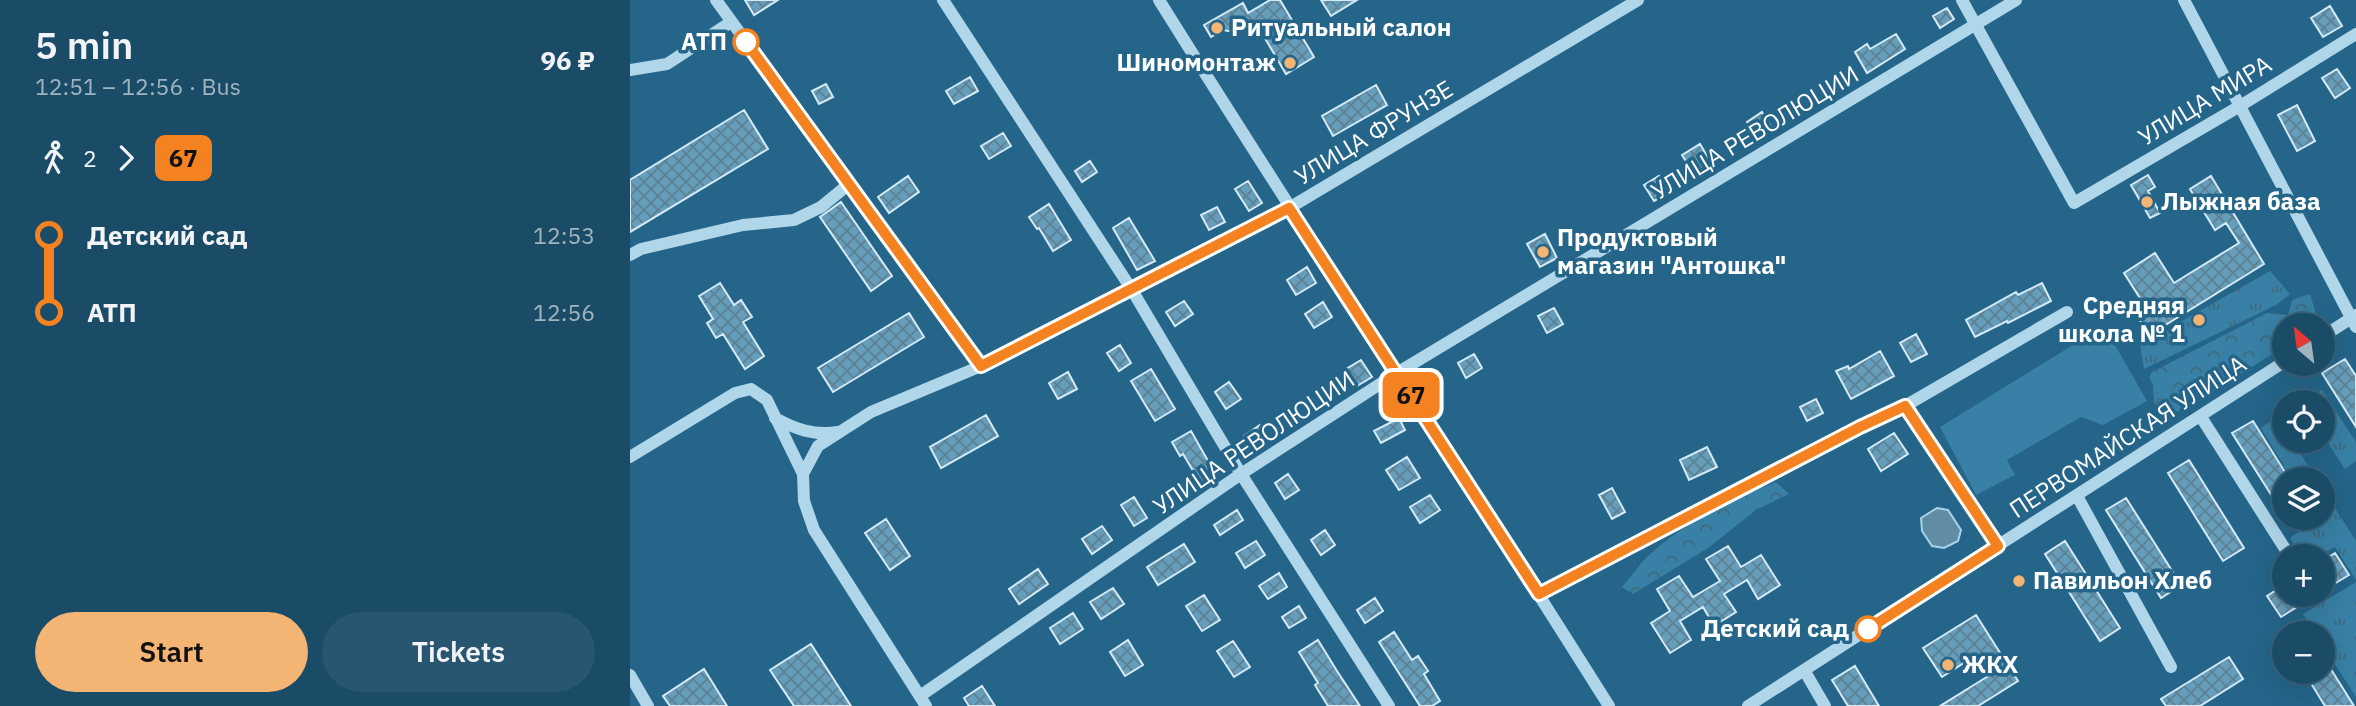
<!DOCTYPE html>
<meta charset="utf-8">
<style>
:root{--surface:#1b4c67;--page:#285670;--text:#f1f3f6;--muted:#a0b4c0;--line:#39637b;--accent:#f4b474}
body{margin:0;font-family:"IBM Plex Sans",sans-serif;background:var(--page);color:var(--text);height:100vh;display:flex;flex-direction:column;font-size:26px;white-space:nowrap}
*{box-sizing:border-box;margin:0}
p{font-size:23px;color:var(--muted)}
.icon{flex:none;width:38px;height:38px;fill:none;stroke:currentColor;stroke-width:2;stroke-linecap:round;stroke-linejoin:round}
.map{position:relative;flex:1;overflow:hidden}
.panel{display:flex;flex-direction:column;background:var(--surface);width:630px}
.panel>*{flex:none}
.badge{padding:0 14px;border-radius:10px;font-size:24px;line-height:46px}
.needle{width:46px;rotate:331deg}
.tools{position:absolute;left:1642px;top:313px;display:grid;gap:14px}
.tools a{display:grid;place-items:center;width:63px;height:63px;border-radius:50%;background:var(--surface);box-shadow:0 7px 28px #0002,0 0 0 2px var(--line);font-size:35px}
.map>.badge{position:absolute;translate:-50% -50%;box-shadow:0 0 0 4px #fff}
.legs{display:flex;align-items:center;gap:10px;height:77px;padding:0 35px;font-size:23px}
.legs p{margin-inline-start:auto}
.headline{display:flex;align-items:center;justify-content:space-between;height:119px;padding:0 35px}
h1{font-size:38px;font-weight:600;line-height:52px}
.cta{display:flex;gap:14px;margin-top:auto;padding:14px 35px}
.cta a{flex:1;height:80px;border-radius:42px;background:var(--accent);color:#111;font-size:28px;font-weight:600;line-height:80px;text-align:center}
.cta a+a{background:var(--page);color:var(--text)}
ul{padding:0 35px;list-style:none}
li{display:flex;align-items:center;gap:24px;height:77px;font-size:26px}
li i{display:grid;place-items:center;width:10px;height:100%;margin:0 9px;background:currentColor}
li i::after{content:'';width:18px;height:18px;margin:-9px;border:5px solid;border-radius:50%;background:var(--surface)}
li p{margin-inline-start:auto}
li:first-child i{background:linear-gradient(#0000 50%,currentColor 0)}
li:last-child i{background:linear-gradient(currentColor 50%,#0000 0)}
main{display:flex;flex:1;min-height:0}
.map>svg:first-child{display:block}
</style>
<main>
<section class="panel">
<div class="headline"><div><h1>5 min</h1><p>12:51 – 12:56 · Bus</p></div><b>96 ₽</b></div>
<div class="legs"><svg class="icon" aria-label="walk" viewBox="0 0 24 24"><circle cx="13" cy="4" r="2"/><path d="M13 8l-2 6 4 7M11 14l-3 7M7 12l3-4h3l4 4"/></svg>2<svg class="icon" aria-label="forward" viewBox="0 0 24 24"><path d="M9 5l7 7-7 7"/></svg><b class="badge" style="background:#f58220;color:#111">67</b></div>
<ul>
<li><i style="color:#f58220"></i><b>Детский сад</b><p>12:53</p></li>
<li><i style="color:#f58220"></i><b>АТП</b><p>12:56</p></li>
</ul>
<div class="cta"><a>Start</a><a>Tickets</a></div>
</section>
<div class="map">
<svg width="1726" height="706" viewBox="0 0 1726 706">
<defs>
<pattern id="grass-tufts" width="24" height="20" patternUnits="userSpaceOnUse" patternTransform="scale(1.75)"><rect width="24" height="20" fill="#3880a5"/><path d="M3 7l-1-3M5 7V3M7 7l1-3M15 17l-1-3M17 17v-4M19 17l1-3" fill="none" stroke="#41697d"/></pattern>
<pattern id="forest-crowns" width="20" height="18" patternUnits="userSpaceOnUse" patternTransform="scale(1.75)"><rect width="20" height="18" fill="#3880a5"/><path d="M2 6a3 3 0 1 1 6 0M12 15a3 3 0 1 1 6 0" fill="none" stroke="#41697d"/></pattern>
<pattern id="building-cross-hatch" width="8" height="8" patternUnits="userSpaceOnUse" patternTransform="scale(1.75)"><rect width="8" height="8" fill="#659dbb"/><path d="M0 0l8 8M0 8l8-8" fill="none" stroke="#5c8194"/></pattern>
</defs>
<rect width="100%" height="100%" fill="#246589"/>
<path fill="url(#grass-tufts)" d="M1640,271L1660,294L1646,305L1514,369L1510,345Z
M1692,390L1726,442V461L1715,469L1692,434V402H1672Z
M1647,417L1654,427V441H1662L1687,479H1662L1631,428Z
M1692,488L1726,541V580L1705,547L1689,556H1672L1660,538L1686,520L1685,518H1692Z
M1726,582V697L1692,644V634L1685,633L1673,614Z"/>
<path fill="url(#forest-crowns)" d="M1680,294L1686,314L1684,325L1654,326V347L1551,410L1533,415L1524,402L1523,385L1519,377L1522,372L1637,313L1658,315L1662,300Z
M1146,482L1159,494L1126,510L1078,548L1003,594L992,587C1001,577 1008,566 1017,557C1050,525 1103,499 1146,482Z"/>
<path fill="#3880a5" d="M1474,326L1517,401L1473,425L1451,417L1377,460L1385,475L1346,495L1310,427Z"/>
<path fill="#618da4" stroke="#a4d3ea" stroke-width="2" d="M1307,508L1318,510L1331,530L1328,541L1314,548L1302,546L1292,531L1291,518Z"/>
<path fill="url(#building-cross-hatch)" stroke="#d4ebf7" stroke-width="2" d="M115,0H148L124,15Z
M640,0H650L684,57L656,74L626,23L609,33L593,30L581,37L574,25L613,3L618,13Z
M691,0H727L701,16Z
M1700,6L1712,26L1693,37L1681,18Z
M1317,8L1324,19L1310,28L1303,16Z
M1266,34L1275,49L1237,73L1225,52L1237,44L1240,49Z
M1707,69L1720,88L1705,98L1692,78Z
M340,77L348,91L324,104L316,91Z
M196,84L203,97L189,104L182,91Z
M746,85L757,105L703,136L692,116Z
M1667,105L1685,141L1667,151L1648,115Z
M114,110L138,149L0,232V180Z
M1132,112L1142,128L1127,138L1117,122Z
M373,133L381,146L359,159L351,146Z
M1070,144L1083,166L1066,177L1052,155Z
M460,161L467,172L452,182L445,171Z
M1518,175L1525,187L1518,191L1530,213L1520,218L1501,185Z
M278,176L289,192L259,213L248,197Z
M1029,176L1039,193L1024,201L1014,185Z
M1581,176L1634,264L1519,335L1503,309L1513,303L1494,273L1525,253L1544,283L1609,243L1596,223L1585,230L1560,189Z
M618,181L632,203L619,211L605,189Z
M211,202L262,276L241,291L190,217Z
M419,204L441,240L423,251L409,228L407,229L399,217Z
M587,207L595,222L579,230L571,215Z
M499,218L525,261L507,270L483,228Z
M915,234L927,258L910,267L897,244Z
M677,267L686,283L666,295L657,280Z
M90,283L104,305L111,300L122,317L113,322L134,356L115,369L93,334L86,338L77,323L83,319L69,296Z
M1412,283L1421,301L1378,323L1377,321L1345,337L1336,320L1386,292L1388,295Z
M554,301L563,314L545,326L536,312Z
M693,302L702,317L684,328L675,314Z
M924,308L933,324L917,333L908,316Z
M279,313L294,337L203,392L188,368Z
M1286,334L1297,354L1281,362L1270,343Z
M490,345L501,363L489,371L477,353Z
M1250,351L1264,376L1221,399L1206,371L1218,366L1219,369Z
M844,354L852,368L836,378L828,363Z
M1715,359L1726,376V427L1692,373Z
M731,360L742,377L727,386L716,369Z
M521,369L545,409L525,421L501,381Z
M438,372L447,389L428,399L419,383Z
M599,382L611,399L596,409L585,392Z
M1186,399L1193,413L1177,421L1170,407Z
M356,415L368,436L311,468L300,447Z
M769,418L775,430L751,443L744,431Z
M1623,421L1660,480H1654V515L1602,433Z
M630,425L640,440L624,451L614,436Z
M561,431L586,475L571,484L553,454L550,456L542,442Z
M1264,433L1278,454L1251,471L1238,449Z
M1077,447L1087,467L1059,480L1050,460Z
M777,457L790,478L769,490L756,470Z
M1559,460L1614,548L1593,561L1538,473Z
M658,474L669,490L655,499L645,483Z
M982,488L995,512L982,519L969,495Z
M800,495L810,510L790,523L780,507Z
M504,497L517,518L504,526L491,505Z
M1496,498L1551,585L1531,598L1476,510Z
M607,510L613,520L590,535L584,525Z
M256,519L280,556L260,570L235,533Z
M472,526L482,540L462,554L452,539Z
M695,530L705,545L691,555L681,540Z
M626,541L635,555L615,568L606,553Z
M1435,541L1490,628L1470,641L1415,554Z
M554,544L565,562L528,585L517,567Z
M1098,546L1111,567L1131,555L1150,585L1128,599L1117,580L1094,594L1106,612L1084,626L1073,607L1050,621L1061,640L1040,653L1021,623L1040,611L1027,589L1049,576L1063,597L1090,581L1076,559Z
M1705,553L1719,575L1692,591V561Z
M408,569L418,584L389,604L379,589Z
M649,573L657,587L638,599L629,586Z
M1654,585V595H1686L1651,617L1637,596Z
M483,588L494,604L471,619L460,602Z
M574,595L590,620L572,631L556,606Z
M745,598L753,611L735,623L727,610Z
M669,606L676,618L659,628L652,617Z
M443,613L453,629L430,644L420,628Z
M1346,615L1388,681L1348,706H1310L1360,675L1348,654L1312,677L1293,648Z
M764,632L782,660L788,656L798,671L794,674L810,701L802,706H790L749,642Z
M498,640L513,665L495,676L480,652Z
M688,640L707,671L730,706H698L685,685L688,683L669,652Z
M603,641L620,667L604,677L587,651Z
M181,644L221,706H164L140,670Z
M1692,655L1724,706H1695L1674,672H1692Z
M1599,657L1613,679L1570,706H1536L1531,699Z
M1225,666L1249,706H1218L1202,680Z
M74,669L97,706H40L33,696Z
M352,686L365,706H339L334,698Z"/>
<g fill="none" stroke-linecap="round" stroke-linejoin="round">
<path stroke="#b0d6ea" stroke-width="12" d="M86,0L351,366
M313,0L502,290L611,474L759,706
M529,0C677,237 831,470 979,706
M1332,0L1444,203L1610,106L1726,34
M1554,0L1726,327
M0,70L37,64L101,22
M0,255L11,249L113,225L164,220L191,207L219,184
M1692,337L1726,315
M1275,406L1368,546
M1571,417L1659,555
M145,418C165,429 184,436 208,432
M0,457L105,393L121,389L137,400L173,474L174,501L184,530L296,706
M173,474L188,446L241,412L351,366L659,208L1008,0
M1447,496L1541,667
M909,594L1230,427L1275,406L1437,312
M1174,670L1195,706
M0,675L18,706
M290,696L611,474L767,373L1386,0
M1118,706L1654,362"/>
</g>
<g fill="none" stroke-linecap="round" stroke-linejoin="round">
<g stroke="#fff" stroke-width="16">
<path id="line-1" d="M116,42L351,366L659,208L909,594L1230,427L1275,406L1368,546L1238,629"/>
</g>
<use href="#line-1" stroke="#f58220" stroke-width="10"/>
</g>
<g fill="#f4b474" stroke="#246589" stroke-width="2.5">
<circle cx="587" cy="28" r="7"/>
<circle cx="660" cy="63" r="7"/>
<circle cx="1517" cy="202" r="7"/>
<circle cx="913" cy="252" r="7"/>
<circle cx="1569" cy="320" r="7"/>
<circle cx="1389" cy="581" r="7"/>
<circle cx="1318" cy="665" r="7"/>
</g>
<g fill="#fff" stroke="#f58220" stroke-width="3.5">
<circle cx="116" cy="42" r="12"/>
<circle cx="1238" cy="629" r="12"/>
</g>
<g text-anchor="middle" stroke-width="7" stroke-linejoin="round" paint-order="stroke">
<g font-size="24" font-weight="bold" fill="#fff" stroke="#246589" text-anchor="start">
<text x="601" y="36">Ритуальный салон</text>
<text x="646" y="71" text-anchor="end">Шиномонтаж</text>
<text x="1531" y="210">Лыжная база</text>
<text x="927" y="246">Продуктовый<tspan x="927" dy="28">магазин "Антошка"</tspan></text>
<text x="1555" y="314" text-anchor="end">Средняя<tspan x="1555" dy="28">школа № 1</tspan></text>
<text x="1403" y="589">Павильон Хлеб</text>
<text x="1332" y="673">ЖКХ</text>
</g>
<g font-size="24" font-weight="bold" fill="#fff" stroke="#246589" text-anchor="end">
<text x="97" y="50">АТП</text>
<text x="1219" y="637">Детский сад</text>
</g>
<g font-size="24" fill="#fff" stroke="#246589">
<text transform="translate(1575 101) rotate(-31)" y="8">УЛИЦА МИРА</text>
<text transform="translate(744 133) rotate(-31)" y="8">УЛИЦА ФРУНЗЕ</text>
<text transform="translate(1125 133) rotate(-31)" y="8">УЛИЦА РЕВОЛЮЦИИ</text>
<text transform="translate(1498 437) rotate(-33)" y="8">ПЕРВОМАЙСКАЯ УЛИЦА</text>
<text transform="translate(624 443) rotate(-34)" y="8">УЛИЦА РЕВОЛЮЦИИ</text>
</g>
</g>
</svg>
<div class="tools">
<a><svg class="needle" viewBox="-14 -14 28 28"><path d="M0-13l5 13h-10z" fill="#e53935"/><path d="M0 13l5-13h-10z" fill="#a0b4c0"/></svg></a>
<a><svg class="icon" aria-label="locate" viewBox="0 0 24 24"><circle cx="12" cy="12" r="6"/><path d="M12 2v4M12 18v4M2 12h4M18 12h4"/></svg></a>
<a><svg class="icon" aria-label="layers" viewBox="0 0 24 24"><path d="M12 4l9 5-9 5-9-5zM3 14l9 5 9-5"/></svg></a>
<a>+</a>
<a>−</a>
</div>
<b class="badge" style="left:781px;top:395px;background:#f58220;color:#111">67</b>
</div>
</main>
